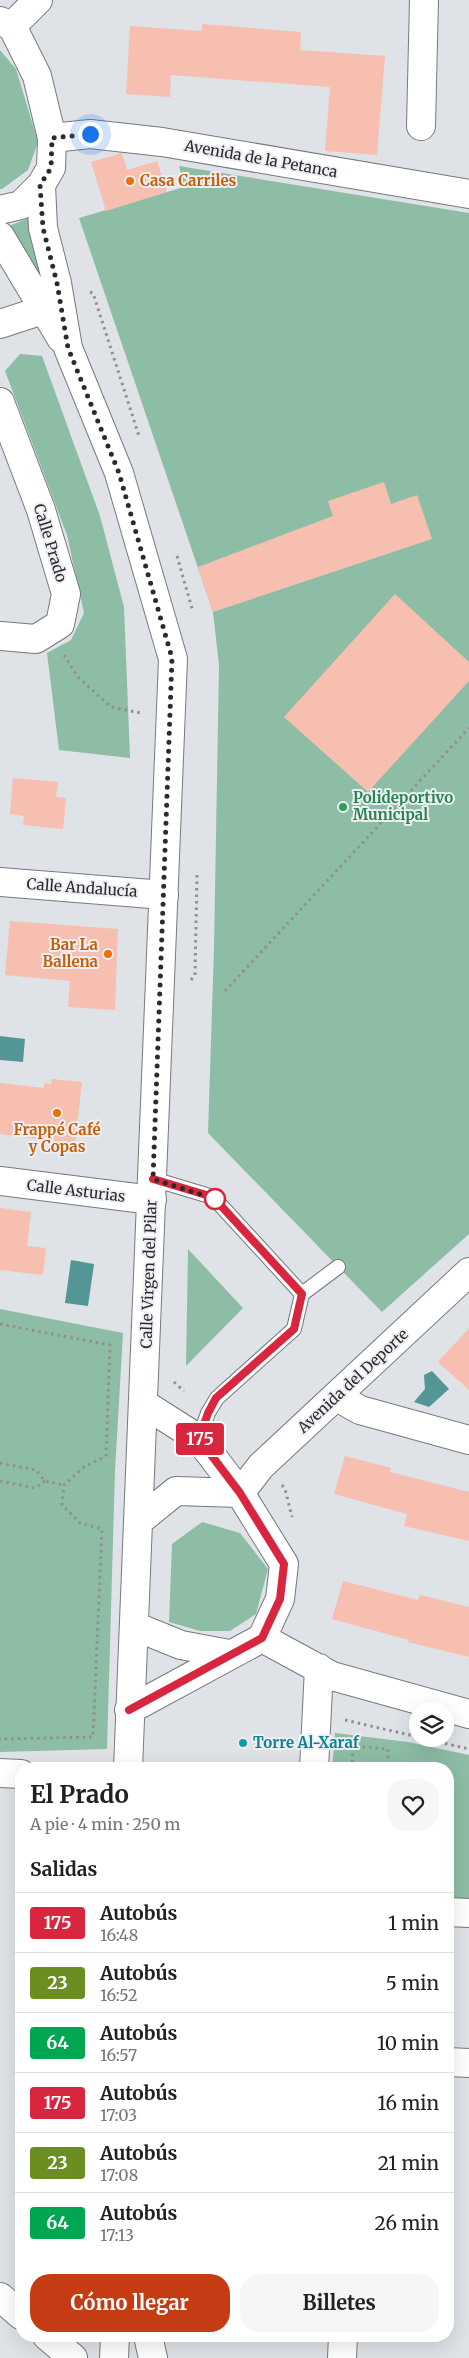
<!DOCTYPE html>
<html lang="es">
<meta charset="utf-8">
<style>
:root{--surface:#fff;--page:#f6f6f6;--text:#202124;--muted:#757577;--line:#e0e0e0;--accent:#c43b14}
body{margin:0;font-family:Merriweather,serif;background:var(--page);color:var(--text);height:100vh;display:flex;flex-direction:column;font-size:19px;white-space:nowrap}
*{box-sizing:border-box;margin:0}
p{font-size:16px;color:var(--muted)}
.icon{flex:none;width:28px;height:28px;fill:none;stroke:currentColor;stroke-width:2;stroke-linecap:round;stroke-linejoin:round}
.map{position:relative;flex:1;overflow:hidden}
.drawer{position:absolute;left:15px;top:1762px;width:439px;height:580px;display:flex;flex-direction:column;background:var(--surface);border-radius:20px;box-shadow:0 5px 20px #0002}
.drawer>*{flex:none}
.badge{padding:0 10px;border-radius:4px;font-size:18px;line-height:32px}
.controls{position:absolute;left:409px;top:1702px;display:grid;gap:10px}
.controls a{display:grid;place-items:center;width:45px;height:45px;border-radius:50%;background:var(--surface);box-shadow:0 5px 20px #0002;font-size:25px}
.you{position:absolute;width:25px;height:25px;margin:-12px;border:4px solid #fff;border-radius:50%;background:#1a73e8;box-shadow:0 0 0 8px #1a73e833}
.map>.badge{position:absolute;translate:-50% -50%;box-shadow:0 0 0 2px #fff}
h2{padding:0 15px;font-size:19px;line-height:45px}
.round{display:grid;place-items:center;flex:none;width:52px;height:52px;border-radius:20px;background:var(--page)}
.overview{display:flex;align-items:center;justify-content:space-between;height:85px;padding:0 15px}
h1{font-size:24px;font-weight:700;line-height:38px}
.cta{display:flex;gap:10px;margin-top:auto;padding:10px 15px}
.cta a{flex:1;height:58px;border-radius:20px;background:var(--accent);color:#fff;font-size:20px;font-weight:700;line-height:58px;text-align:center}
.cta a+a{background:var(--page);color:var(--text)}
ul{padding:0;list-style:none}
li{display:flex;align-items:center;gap:15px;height:60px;padding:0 15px;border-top:1px solid var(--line)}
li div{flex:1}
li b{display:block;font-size:19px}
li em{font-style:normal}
li .badge{min-width:55px;font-weight:700;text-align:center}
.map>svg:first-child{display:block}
</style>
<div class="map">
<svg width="469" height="2358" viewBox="0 0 469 2358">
<rect width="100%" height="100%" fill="#dfe2e7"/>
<path fill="#8ebda6" d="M0,50L16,69L38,142L28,170L2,189H0Z
M179,166L469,213V1234L382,1312L208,1133L214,948L219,665L213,612L79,218L184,187Z
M31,217L43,278H34L4,228Z
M20,354L42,356L100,516L124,607L130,758L59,750L47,653L71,640L84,613L67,535L5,371Z
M188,1249L243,1308L186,1366Z
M0,1309L123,1333L115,1471L107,1749L0,1752Z
M202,1522L240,1533L268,1569L256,1614L230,1631H200L169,1622L172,1544Z
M335,1733L408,1742L469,1755V1904L448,1902V1769H332Z"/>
<path fill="#549696" d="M0,1036L25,1039L23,1062L0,1060Z
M71,1260L94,1264L88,1306L65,1303Z
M432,1371L449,1389L429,1407L414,1402L425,1389L424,1375Z"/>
<path fill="#f6bfaf" d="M202,24L301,32L300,50L385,56L377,155L325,151L330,87L171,75L170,97L126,94L130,26L202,31Z
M122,153L127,170L157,161L167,192L106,211L91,162Z
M384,482L391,504L417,495L432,539L213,612L198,567L333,516L328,501Z
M395,594L469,662V681L368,792L284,717Z
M13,778L58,782L56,797L66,798L63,829L23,825L24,816L10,814Z
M10,921L118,929L115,1010L68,1007L70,981L5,975Z
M52,1079L82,1082L75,1144L0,1134V1083L44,1088V1083L51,1084Z
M0,1208L31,1212L27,1246L46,1248L43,1275L0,1270Z
M469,1328V1390L438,1362Z
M345,1456L391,1468L390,1472L469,1492V1541L404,1526L407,1514L334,1494Z
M343,1581L418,1600L420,1595L469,1607V1657L408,1642L409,1640L332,1619Z"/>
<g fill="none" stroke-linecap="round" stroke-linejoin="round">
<g stroke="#77797d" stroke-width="16">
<path id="service" d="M153,1179L213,1197L302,1294L294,1329L217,1398L208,1413L199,1439
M302,1294L338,1267"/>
</g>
<g stroke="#77797d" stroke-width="30">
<path id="minor" d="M12,26L38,0
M421,126L424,0
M52,138L90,134L162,142L469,194
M0,324L43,310
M0,402L41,510L66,594L60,624L36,639L0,636
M0,882L164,895
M0,1181L152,1200
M337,1397L360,1410L469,1440
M240,1493L261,1466L469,1272
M262,1638L332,1676L469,1714
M314,1769L319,1668
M0,1773L21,1774
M448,1912L469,1913
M448,2062L469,2063
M0,2297L21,2315
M47,2336L73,2358
M342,2358L343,2336"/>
</g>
<g stroke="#77797d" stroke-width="30">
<path id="secondary" d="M0,21L12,26L37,76L52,138L51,168L41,185L21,205L0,210
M41,185L43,228L57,283L68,348L119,473L173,659L128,1769
M0,236L61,338
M139,1521L176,1491L240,1493
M134,1626L181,1645L229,1654
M129,1710L262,1638L280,1599L284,1564L240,1493L199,1439L144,1404
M148,2336L153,2358
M114,2358L115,2336"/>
</g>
<path stroke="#8e9093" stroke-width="3" stroke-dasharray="2.5 4" stroke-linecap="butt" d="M90,292L93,293L139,436
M177,556L193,612
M64,655L78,677L111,707L141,713
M191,980L195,975L197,875
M225,991L469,728
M0,1324L110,1345L106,1456L84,1467L64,1485L62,1505L80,1523L102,1529L93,1737L0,1739
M174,1382L184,1391
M0,1463L36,1470L45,1481L64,1485
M0,1481L35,1488L45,1481
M282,1485L285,1489L292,1517
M345,1720L418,1737
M426,1739L469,1749
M352,1769L353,1746L388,1749V1769"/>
<use href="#service" stroke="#fff" stroke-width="14"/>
<use href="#minor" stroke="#fff" stroke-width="28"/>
<use href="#secondary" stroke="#fff" stroke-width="28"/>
</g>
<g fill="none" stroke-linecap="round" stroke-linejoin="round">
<g stroke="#fff" stroke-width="11">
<path id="line" d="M129,1710L262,1638L280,1599L284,1564L240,1493L199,1439L208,1413L216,1398L294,1329L302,1294L213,1197L153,1179"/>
</g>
<use href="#line" stroke="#d7263d" stroke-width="8"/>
<path stroke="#2a2b2c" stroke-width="5" stroke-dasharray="0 9" d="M90,134L52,138L51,168L40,185L43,228L57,283L68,348L119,473L172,658L153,1179L215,1199"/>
</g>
<g fill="#e8710a" stroke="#edeff4" stroke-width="2">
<circle cx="130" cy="181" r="5"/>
<circle cx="108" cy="954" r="5"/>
<circle cx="57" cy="1113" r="5"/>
</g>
<circle fill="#2e9e5b" stroke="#edeff4" stroke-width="2" cx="343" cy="807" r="5"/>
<circle fill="#fff" stroke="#d7263d" stroke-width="2.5" cx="215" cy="1199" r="10"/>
<circle fill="#0f9aa8" stroke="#edeff4" stroke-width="2" cx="243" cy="1743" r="5"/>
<g text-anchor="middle" stroke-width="4" stroke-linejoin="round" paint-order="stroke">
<g font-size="15" fill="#2a2b2c" stroke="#edeff4">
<text transform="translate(261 159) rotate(10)" y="5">Avenida de la Petanca</text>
<text transform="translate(50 543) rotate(73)" y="5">Calle Prado</text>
<text transform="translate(82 888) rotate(4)" y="5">Calle Andalucía</text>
<text transform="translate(76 1191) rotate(7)" y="5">Calle Asturias</text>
<text transform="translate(149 1274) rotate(-88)" y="5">Calle Virgen del Pilar</text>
<text transform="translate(353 1381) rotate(-43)" y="5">Avenida del Deporte</text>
</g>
<g font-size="15" font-weight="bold" fill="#c56008" stroke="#edeff4" text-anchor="start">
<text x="140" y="186">Casa Carriles</text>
<text x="98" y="950" text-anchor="end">Bar La<tspan x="98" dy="17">Ballena</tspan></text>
<text x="57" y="1135" text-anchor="middle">Frappé Café<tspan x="57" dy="17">y Copas</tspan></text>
</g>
<g font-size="15" font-weight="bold" fill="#27864d" stroke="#edeff4" text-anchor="start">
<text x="353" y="803">Polideportivo<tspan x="353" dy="17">Municipal</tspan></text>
</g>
<g font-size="15" font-weight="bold" fill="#0d838f" stroke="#edeff4" text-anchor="start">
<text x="253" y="1748">Torre Al-Xaraf</text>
</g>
</g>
</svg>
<div class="controls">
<a><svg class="icon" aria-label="layers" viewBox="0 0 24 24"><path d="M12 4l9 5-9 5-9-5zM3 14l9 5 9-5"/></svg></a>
</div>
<div class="you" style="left:90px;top:134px"></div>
<b class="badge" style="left:200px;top:1439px;background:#d7263d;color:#fff">175</b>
<section class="drawer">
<div class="overview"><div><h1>El Prado</h1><p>A pie · 4 min · 250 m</p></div><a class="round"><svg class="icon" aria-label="heart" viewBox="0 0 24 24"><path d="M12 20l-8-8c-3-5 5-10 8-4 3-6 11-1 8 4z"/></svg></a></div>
<h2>Salidas</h2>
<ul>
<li><span class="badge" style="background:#d7263d;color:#fff">175</span><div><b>Autobús</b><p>16:48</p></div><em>1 min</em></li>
<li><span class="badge" style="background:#6b8e23;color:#fff">23</span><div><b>Autobús</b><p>16:52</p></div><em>5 min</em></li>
<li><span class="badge" style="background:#00a651;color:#fff">64</span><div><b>Autobús</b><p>16:57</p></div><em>10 min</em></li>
<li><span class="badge" style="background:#d7263d;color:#fff">175</span><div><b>Autobús</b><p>17:03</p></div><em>16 min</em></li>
<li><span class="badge" style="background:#6b8e23;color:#fff">23</span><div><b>Autobús</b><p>17:08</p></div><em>21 min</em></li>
<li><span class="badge" style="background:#00a651;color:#fff">64</span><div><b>Autobús</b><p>17:13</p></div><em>26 min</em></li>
</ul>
<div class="cta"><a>Cómo llegar</a><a>Billetes</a></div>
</section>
</div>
